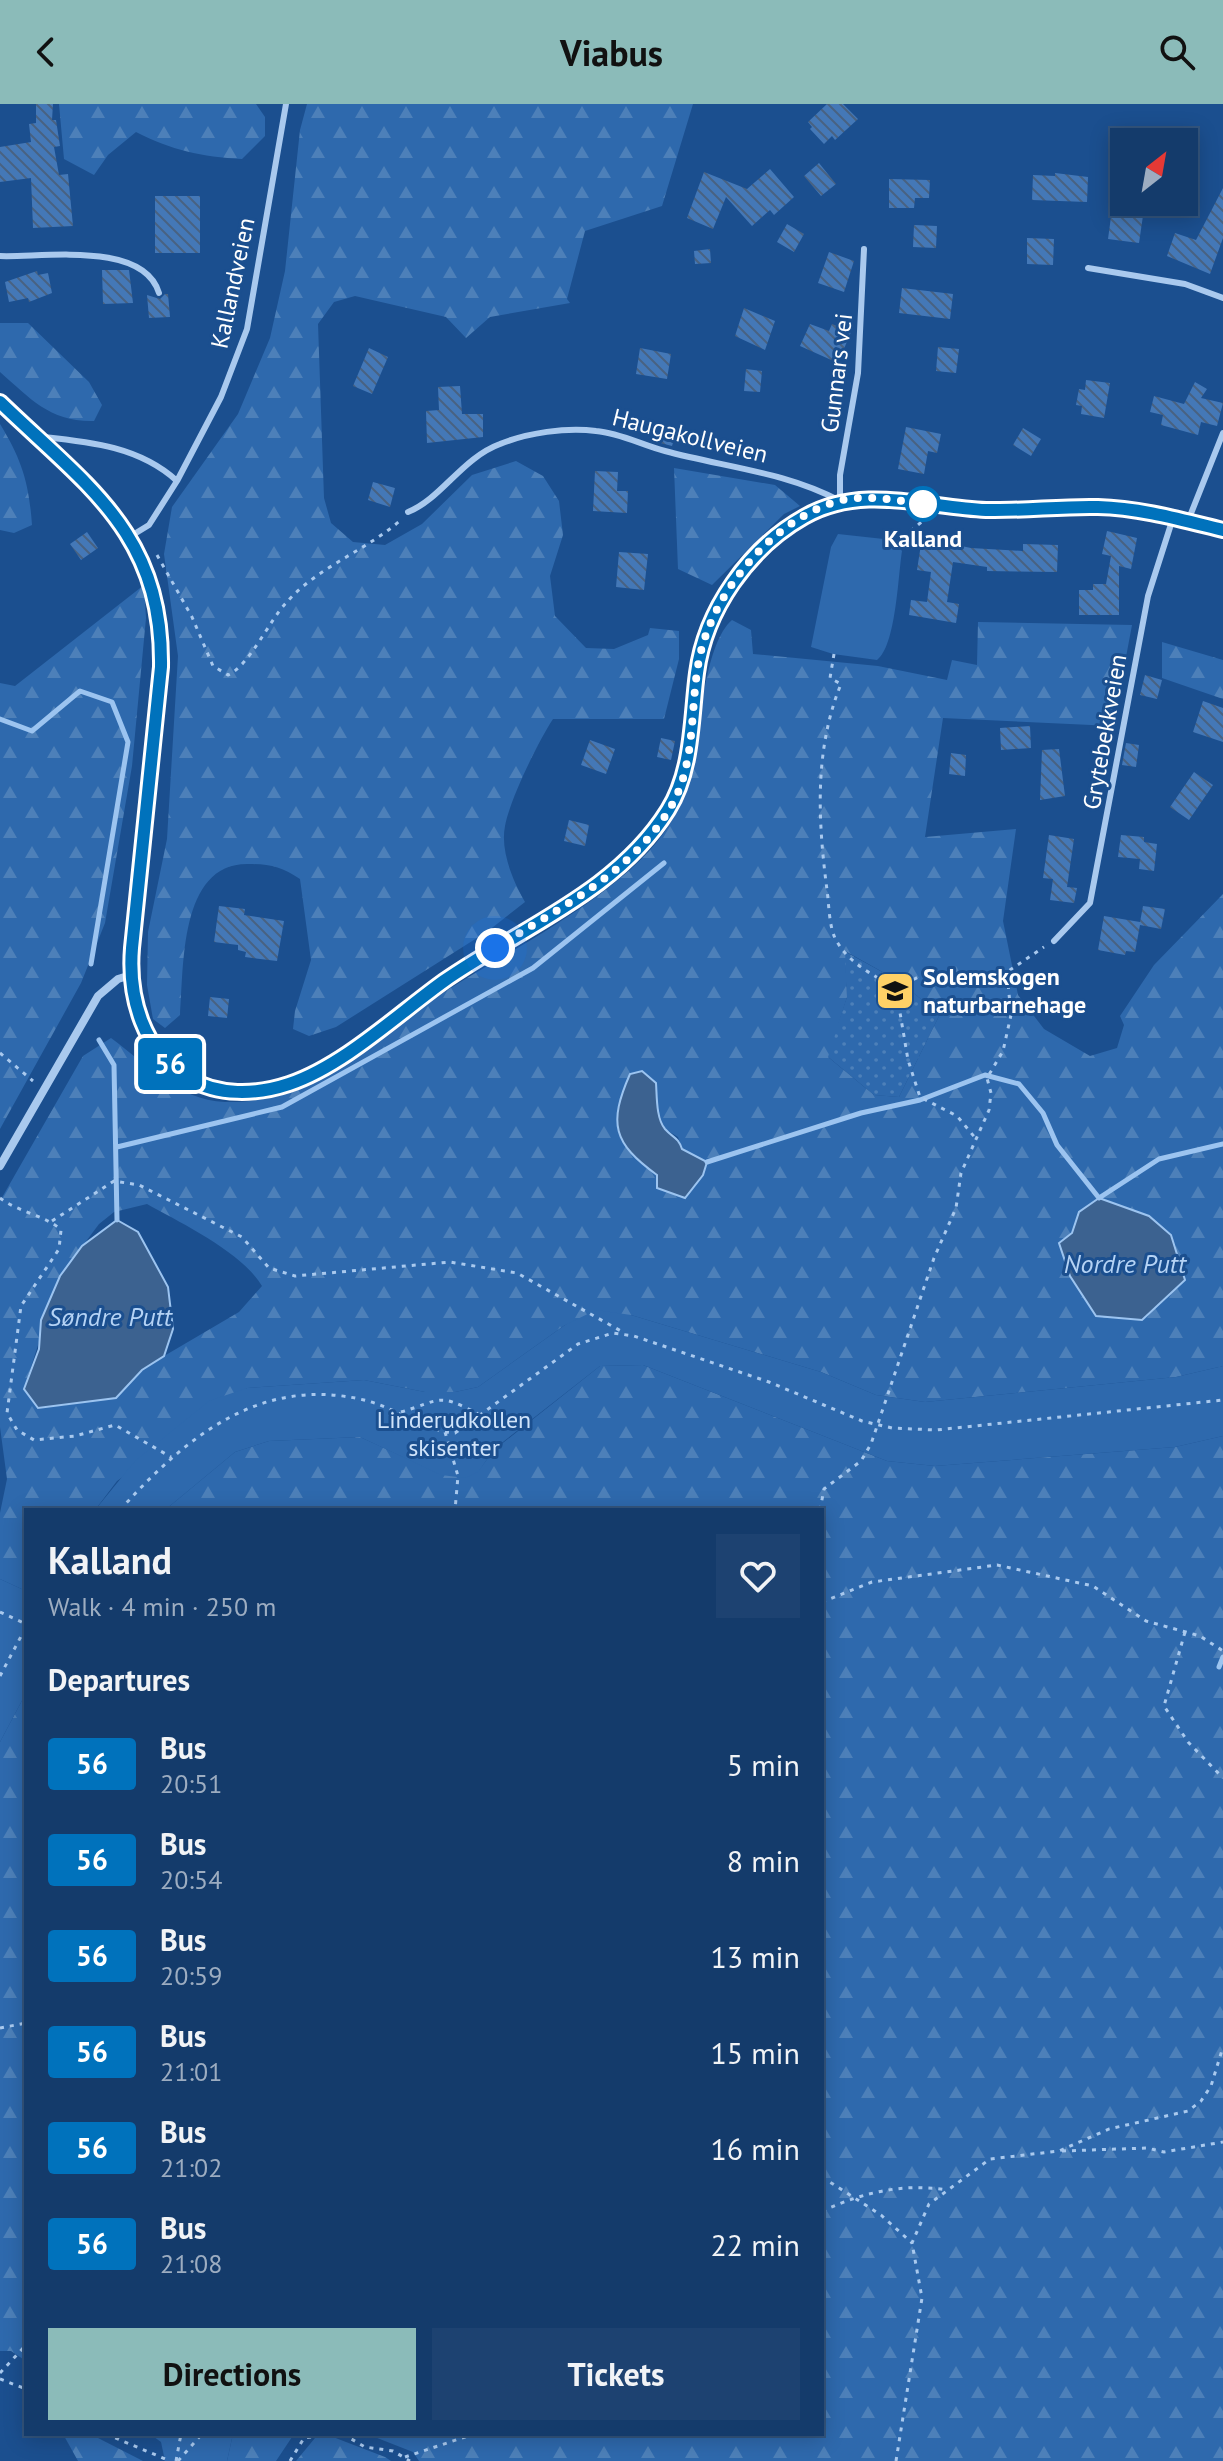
<!DOCTYPE html>
<meta charset="utf-8">
<style>
:root{--surface:#143b6b;--page:#1d4271;--text:#f1f3f6;--muted:#9dadc1;--line:#33557e;--accent:#8bbbb9}
body{margin:0;font-family:"PT Sans",sans-serif;background:var(--page);color:var(--text);height:100vh;display:flex;flex-direction:column;font-size:30px;white-space:nowrap}
*{box-sizing:border-box;margin:0}
p{font-size:26px;color:var(--muted)}
.icon{flex:none;width:44px;height:44px;fill:none;stroke:currentColor;stroke-width:2;stroke-linecap:round;stroke-linejoin:round}
.map{position:relative;flex:1;overflow:hidden}
.side{position:absolute;left:24px;top:1404px;width:800px;height:928px;display:flex;flex-direction:column;background:var(--surface);border-radius:0px;box-shadow:0 4px 20px #0003,0 0 0 2px var(--line)}
.side>*{flex:none}
.badge{padding:0 16px;border-radius:6px;font-size:28px;line-height:52px}
.needle{width:52px;rotate:31deg}
.tools{position:absolute;left:1110px;top:24px;display:grid;gap:16px}
.tools a{display:grid;place-items:center;width:88px;height:88px;border-radius:0px;background:var(--surface);box-shadow:0 4px 20px #0003,0 0 0 2px var(--line);font-size:40px}
.you{position:absolute;width:40px;height:40px;margin:-20px;border:6px solid #fff;border-radius:50%;background:#1a73e8;box-shadow:0 0 0 12px #1a73e833}
.map>.badge{position:absolute;translate:-50% -50%;box-shadow:0 0 0 4px #fff}
h2{padding:0 24px;font-size:30px;line-height:72px}
.round{display:grid;place-items:center;flex:none;width:84px;height:84px;border-radius:0px;background:var(--page)}
.head{display:flex;align-items:center;justify-content:space-between;height:136px;padding:0 24px}
h1{font-size:38px;font-weight:700;line-height:60px}
.action{display:flex;gap:16px;margin-top:auto;padding:16px 24px}
.action a{flex:1;height:92px;border-radius:0px;background:var(--accent);color:#111;font-size:32px;font-weight:700;line-height:92px;text-align:center}
.action a+a{background:var(--page);color:var(--text)}
ul{padding:0;list-style:none}
li{display:flex;align-items:center;gap:24px;height:96px;padding:0 24px}
li div{flex:1}
li b{display:block;font-size:30px}
li em{font-style:normal}
li .badge{min-width:88px;font-weight:700;text-align:center}
header{display:flex;justify-content:space-between;align-items:center;height:104px;padding:0 24px;background:var(--accent);color:#111;font-size:36px;font-weight:700}
.map>svg:first-child{display:block}
</style>
<header><svg class="icon" aria-label="back" viewBox="0 0 24 24"><path d="M15 5l-7 7 7 7"/></svg>Viabus<svg class="icon" aria-label="search" viewBox="0 0 24 24"><circle cx="10" cy="10" r="6"/><path d="M15 15l6 6"/></svg></header>
<div class="map">
<svg width="1223" height="2357" viewBox="0 0 1223 2357">
<defs>
<pattern id="grass-dots" width="8" height="8" patternUnits="userSpaceOnUse" patternTransform="scale(2)"><rect width="8" height="8" fill="#2e69ad"/><path d="M2 2h.1M6 6h.1" fill="none" stroke="#4d80b9" stroke-width="1.8" stroke-linecap="round"/></pattern>
<pattern id="forest-firs" width="22" height="20" patternUnits="userSpaceOnUse" patternTransform="scale(2)"><rect width="22" height="20" fill="#2e69ad"/><path d="M5 1l3.5 6h-7zM16 11l3.5 6h-7z" fill="#4d80b9"/></pattern>
<pattern id="building-back-hatch" width="6" height="6" patternUnits="userSpaceOnUse" patternTransform="scale(2)"><rect width="6" height="6" fill="#4478b7"/><path d="M-1 5l2 2M0 0l6 6M5-1l2 2" fill="none" stroke="#486282"/></pattern>
</defs>
<rect width="100%" height="100%" fill="#1b4f8f"/>
<path fill="url(#grass-dots)" d="M844,847L897,876L940,910L899,993L874,991L827,952L847,893Z"/>
<path fill="url(#forest-firs)" fill-rule="evenodd" d="M59,0H256L265,13V32L242,55C202,53 171,46 136,28L108,51L94,71L64,55Z
M307,0H693L662,102L585,127L567,195L570,199L490,213L466,234L446,213L355,192L334,198L318,220L324,394L331,419L353,438L385,441L422,420L472,371L516,357L543,372L559,397L563,431L550,472L555,512L586,544L614,545L648,531L650,524L679,527V555L664,615H553C538,638 510,695 505,722C500,747 513,777 525,798L488,827L336,923L309,932L293,925L295,907L311,856L300,775C282,763 270,760 249,760C179,758 184,863 180,911L165,924L153,915L147,881L148,828L167,735L178,552L164,450L172,403L238,310L270,234L285,167L300,26Z
M0,219H28L89,278L102,301L94,317C50,318 31,295 0,268Z
M0,320C22,356 29,379 32,421L14,429L0,426Z
M674,364L775,381L800,402L784,410L712,481L678,465Z
M144,481L146,514L132,662L105,819L81,879L0,1025V579L15,582Z
M732,516L751,526L753,550L878,562L947,576L952,556L977,561L978,518L1132,521L1113,622L943,614L925,733L1016,725L1003,817L1018,891L1044,925L1090,952L1117,944L1124,921L1120,912L1154,861L1223,790V1262L1176,1273L925,1298L876,1291L821,1268L631,1211L565,1221L478,1283L455,1288H425L364,1276L247,1284L117,1377L95,1406H26V1487L0,1475V1409L7,1375L0,1323V1097L83,952L111,934C147,960 177,996 225,998C252,999 289,992 313,979C359,955 399,918 443,889C510,846 628,788 669,721C676,710 684,696 688,683C700,642 701,543 732,516ZM845,847L897,876L940,910L899,993L874,991L828,953L847,893ZM656,979L658,1007L665,1025L678,1033L682,1045L694,1053L657,1084ZM147,1100C181,1119 242,1148 262,1182L239,1208L142,1265L116,1294L59,1302L24,1285L60,1172L99,1120L114,1108Z
M1162,538L1223,556V595L1162,574Z
M643,1261L887,1357L935,1362L1175,1343L1223,1332V2357H419L413,2348L367,2330H822V1406H165L235,1348L269,1337L360,1333L441,1370L479,1366L494,1346L600,1262Z
M26,1589V2257L11,2247H0V1638Z
M63,2330L98,2334L143,2357H78Z
M233,2330H294L276,2357H227Z
M333,2333L385,2353L391,2357H296L315,2334Z"/>
<path fill="#2e69ad" d="M838,430L893,436L902,447C898,472 896,542 877,556L833,550L811,543L831,443Z
M596,1206L631,1211L821,1268L876,1291L925,1298L1176,1273L1223,1262V1332L1175,1343L935,1362L887,1357L643,1261L600,1262L494,1345L479,1367L466,1374L441,1371L360,1333L269,1337L235,1348L165,1406H95L135,1357L209,1297L247,1284L364,1276L425,1288H455L478,1283L565,1221Z
M0,1475L26,1487V1589L0,1638Z
M150,2330H233L227,2357H165L161,2338Z"/>
<path fill="#3c6290" stroke="#9cc4f0" stroke-width="2" d="M642,967L656,979C657,993 656,1014 665,1025C673,1034 678,1033 682,1045L707,1058L703,1071L685,1094L657,1084V1071C613,1039 608,1020 630,970Z
M1099,1094L1149,1112L1171,1131L1185,1176L1142,1216L1096,1212L1070,1172L1059,1139L1072,1129L1079,1108Z
M117,1116L138,1128L168,1183L173,1225L164,1252L142,1266L116,1294L38,1304L24,1285L39,1245L41,1216L60,1172L82,1142Z"/>
<g fill="none" stroke-linecap="round" stroke-linejoin="round">
<path stroke="#9cc4f0" stroke-width="5" d="M0,615L32,627L80,587L112,598L128,638L91,860
M99,936L114,961L117,1116
M117,1043L282,1003L533,864L664,759
M707,1058L861,1009L920,996L985,971L1019,980L1043,1009L1057,1041L1099,1094L1159,1055L1223,1040
M1219,1563L1223,1553"/>
</g>
<path fill="url(#building-back-hatch)" d="M36,0H53L52,16H56L60,42L54,43L59,71L68,70L73,122L33,124L31,74L0,78V43L31,38L29,20L36,19Z
M827,0H843L858,15L835,36L832,32L824,40L810,25L812,23L808,18Z
M819,59L836,80L821,92L804,72Z
M770,65L794,93L774,111L770,106L752,122L726,93L713,125L687,114L704,68L747,85Z
M1055,69L1088,73L1087,98L1032,96L1033,71L1055,72Z
M889,75L930,76L929,94H915L914,104H889Z
M1223,84V134L1210,170L1167,152L1175,129L1196,136Z
M155,92H200V149H155Z
M1113,98H1145L1139,139L1108,135Z
M787,120L804,130L794,148L777,138Z
M914,121L937,122L936,144L913,143Z
M1027,134L1054,135L1053,161L1027,160Z
M710,145L711,159L695,160L694,147Z
M829,148L854,157L844,188L818,179Z
M102,166H129L133,199L103,200Z
M37,167L38,171L48,169L52,189L29,198L28,194L9,198L5,178Z
M902,184L953,190L950,215L899,209Z
M165,190H168L170,213L149,214L147,191L160,195Z
M744,204L775,217L765,246L735,232Z
M810,220L829,227L832,220L851,228L838,259L800,242Z
M938,243L959,245L956,269L936,267Z
M369,244L388,253L372,290L353,282Z
M640,244L671,250L667,275L636,270Z
M746,265L762,267L760,288L744,287Z
M1086,276L1110,279L1104,314L1081,310L1082,302L1076,301L1079,285L1085,286Z
M1195,278L1207,285L1201,294L1223,299L1217,322L1201,318L1198,331L1161,321L1163,311L1150,308L1154,292L1184,300Z
M460,282L462,310H483V333L427,339L426,307L439,306L438,283Z
M659,319L677,325L672,342L653,337Z
M906,323L941,330L937,349L928,347L924,370L898,365Z
M1023,324L1041,335L1031,352L1013,341Z
M595,367L618,368L617,387H628L627,409L593,407Z
M373,378L395,384L390,403L368,396Z
M1107,427L1137,434L1131,465L1119,462V511H1079V486H1093V480H1106L1111,452L1102,450Z
M87,428L98,444L81,456L70,440Z
M922,434L971,444L1023,447V440L1058,441L1057,468L987,467V463L953,458L947,498L959,500L956,519L909,511L911,496L927,498L931,468L917,466Z
M619,448L648,450L644,486L616,483Z
M1145,571L1162,576L1157,595L1140,591Z
M1203,597L1223,604V638L1193,628Z
M1030,622L1031,644L1001,646L1000,624Z
M661,634L675,637L671,656L657,653Z
M590,636L615,645L606,670L581,661Z
M1126,639L1139,641L1136,663L1122,661Z
M1059,645L1065,692L1040,696L1042,646Z
M951,649L966,651L965,672L949,670Z
M1194,668L1213,681L1189,716L1170,703Z
M569,716L589,721L585,742L564,737Z
M1049,731L1074,735L1067,783L1077,784L1074,799L1050,796L1053,775L1043,774Z
M1121,731L1144,733V738L1157,740L1154,767L1139,765L1140,755L1118,753Z
M219,802L245,805L244,811L284,817L277,857L245,853L246,848L238,846V841L214,838Z
M1143,802L1165,805L1161,825L1140,821L1135,848L1126,847L1125,851L1098,846L1104,812L1140,818Z
M210,893L229,895L227,914L208,912Z"/>
<g fill="none" stroke-linecap="round" stroke-linejoin="round">
<path stroke="#a9c9ee" stroke-width="3" stroke-dasharray="4 6" stroke-linecap="butt" d="M895,440L925,415
M157,451L192,513L213,562L228,571C249,562 269,517 286,499C317,463 366,447 402,415
M834,550L830,574L841,580C814,646 818,717 827,786C829,801 829,821 835,834C848,860 873,870 896,885L908,956L920,993L957,1012L977,1036
M896,885L920,872L943,870L976,878L1006,869
M0,949L33,977
M0,1094C18,1108 47,1112 61,1126L59,1145L21,1202L7,1309L17,1326L34,1336L75,1332L115,1321L171,1353
M52,1117L114,1077L139,1081L242,1133L269,1164L295,1172L450,1158L517,1169L621,1227
M401,1308C442,1296 437,1288 478,1310
M445,1328L458,1372L455,1406
M120,1406C185,1334 260,1271 364,1296C395,1303 423,1327 455,1329L578,1240L613,1229L634,1232L769,1278L862,1317L892,1324L936,1326L1223,1296
M820,1406L824,1385L861,1357L871,1340L934,1154L956,1104L961,1069L989,1006L991,989L987,974L1003,947L1011,911L1007,868L1044,843
M822,1498L872,1478L997,1461L1093,1482L1146,1517L1200,1532L1223,1547
M0,1508L26,1520
M1185,1528L1164,1602L1188,1638L1223,1674
M0,1572L26,1523
M0,1924L26,1919
M1062,2047L1147,2044L1164,2048L1223,2038
M822,2073L881,2111L912,2139
M822,2107C865,2088 902,2079 948,2086
M0,2269L26,2241
M0,2275L26,2285
M106,2330L170,2357
M343,2330L365,2343L393,2347L410,2357
M405,2353L474,2330
M176,2357L181,2330
M178,2357L202,2330
M290,2357L304,2334L336,2330
M896,2357L922,2194L912,2139L929,2100L990,2055L1059,2047L1109,2025L1188,2007L1201,1997L1211,1982L1223,1943"/>
<path stroke="#a9c9ee" stroke-width="6" d="M0,152C40,154 143,136 159,189
M1088,164L1185,180L1223,194
M43,333C91,338 140,343 177,377
M840,397V371L858,269L864,145
M408,408C441,395 462,354 500,340C527,329 566,323 596,327C620,329 642,341 665,347C724,363 786,368 840,397
M1188,417L1223,329
M131,432L149,421L177,377L221,293L247,225L286,0
M1054,837L1090,799L1148,492L1173,414"/>
<path stroke="#a9c9ee" stroke-width="8" d="M0,1062L98,892L118,875L131,871"/>
<path stroke="#a9c9ee" stroke-width="14" d="M0,298C88,382 163,429 161,563L132,844C128,893 143,947 188,974C218,992 256,991 289,980C343,962 397,910 444,877C520,824 617,788 668,706C693,666 691,614 697,569C706,507 749,444 804,413C861,381 924,403 986,406C1024,407 1061,402 1098,403C1140,404 1182,416 1223,426"/>
</g>
<g fill="none" stroke-linecap="round" stroke-linejoin="round">
<g stroke="#fff" stroke-width="18">
<path id="line" d="M0,298C87,382 163,429 161,563L132,844C128,893 143,947 188,974C218,992 256,991 289,980C343,962 398,910 444,877C520,824 617,788 668,706C693,666 691,614 697,569C705,506 749,444 804,413C861,380 924,403 986,406C1024,407 1061,402 1098,403C1140,404 1182,416 1223,426"/>
</g>
<use href="#line" stroke="#0072bc" stroke-width="12"/>
<path stroke="#fff" stroke-width="8" stroke-dasharray="0 14.4" d="M495,844C559,804 635,768 673,699C696,656 690,603 699,556C712,489 772,416 838,397C865,390 896,396 923,400"/>
</g>
<defs>
<g id="school-square" transform="scale(2)"><rect x="-9" y="-9" width="18" height="18" rx="4" fill="#ffd166" stroke="#1b4f8f"/><path d="M0-5L7-2L0 1L-7-2ZM-4 1L0 2.5L4 1V4Q0 6-4 4Z" fill="#111"/></g>
</defs>
<g fill-rule="evenodd">
<use href="#school-square" x="895" y="887"/>
</g>
<circle fill="#fff" stroke="#0072bc" stroke-width="4" cx="923" cy="400" r="16"/>
<g text-anchor="middle" stroke-width="6" stroke-linejoin="round" paint-order="stroke">
<g font-size="24" fill="#fff" stroke="#1b4f8f">
<text transform="translate(233 179) rotate(-78)" y="8">Kallandveien</text>
<text transform="translate(837 269) rotate(-83)" y="8">Gunnars vei</text>
<text transform="translate(690 332) rotate(14)" y="8">Haugakollveien</text>
<text transform="translate(1105 628) rotate(-80)" y="8">Grytebekkveien</text>
</g>
<g font-size="24" font-weight="bold" fill="#fff" stroke="#1b4f8f">
<text x="923" y="443">Kalland</text>
</g>
<g font-size="24" font-weight="bold" fill="#fff" stroke="#1b4f8f" text-anchor="start">
<text x="923" y="881">Solemskogen<tspan x="923" dy="28">naturbarnehage</tspan></text>
</g>
<g font-size="24" fill="#cfe3fa" stroke="#1b4f8f">
<text x="454" y="1324">Linderudkollen<tspan x="454" dy="28">skisenter</tspan></text>
</g>
<g font-size="26" font-style="italic" fill="#b5d3f5" stroke="#1b4f8f">
<text x="1125" y="1169">Nordre Putt</text>
<text x="110" y="1222">Søndre Putt</text>
</g>
</g>
</svg>
<div class="tools">
<a><svg class="needle" viewBox="-14 -14 28 28"><path d="M0-13l5 13h-10z" fill="#e53935"/><path d="M0 13l5-13h-10z" fill="#9dadc1"/></svg></a>
</div>
<div class="you" style="left:495px;top:844px"></div>
<b class="badge" style="left:170px;top:960px;background:#0072bc;color:#fff">56</b>
<section class="side">
<div class="head"><div><h1>Kalland</h1><p>Walk · 4 min · 250 m</p></div><a class="round"><svg class="icon" aria-label="heart" viewBox="0 0 24 24"><path d="M12 20l-8-8c-3-5 5-10 8-4 3-6 11-1 8 4z"/></svg></a></div>
<h2>Departures</h2>
<ul>
<li><span class="badge" style="background:#0072bc;color:#fff">56</span><div><b>Bus</b><p>20:51</p></div><em>5 min</em></li>
<li><span class="badge" style="background:#0072bc;color:#fff">56</span><div><b>Bus</b><p>20:54</p></div><em>8 min</em></li>
<li><span class="badge" style="background:#0072bc;color:#fff">56</span><div><b>Bus</b><p>20:59</p></div><em>13 min</em></li>
<li><span class="badge" style="background:#0072bc;color:#fff">56</span><div><b>Bus</b><p>21:01</p></div><em>15 min</em></li>
<li><span class="badge" style="background:#0072bc;color:#fff">56</span><div><b>Bus</b><p>21:02</p></div><em>16 min</em></li>
<li><span class="badge" style="background:#0072bc;color:#fff">56</span><div><b>Bus</b><p>21:08</p></div><em>22 min</em></li>
</ul>
<div class="action"><a>Directions</a><a>Tickets</a></div>
</section>
</div>
